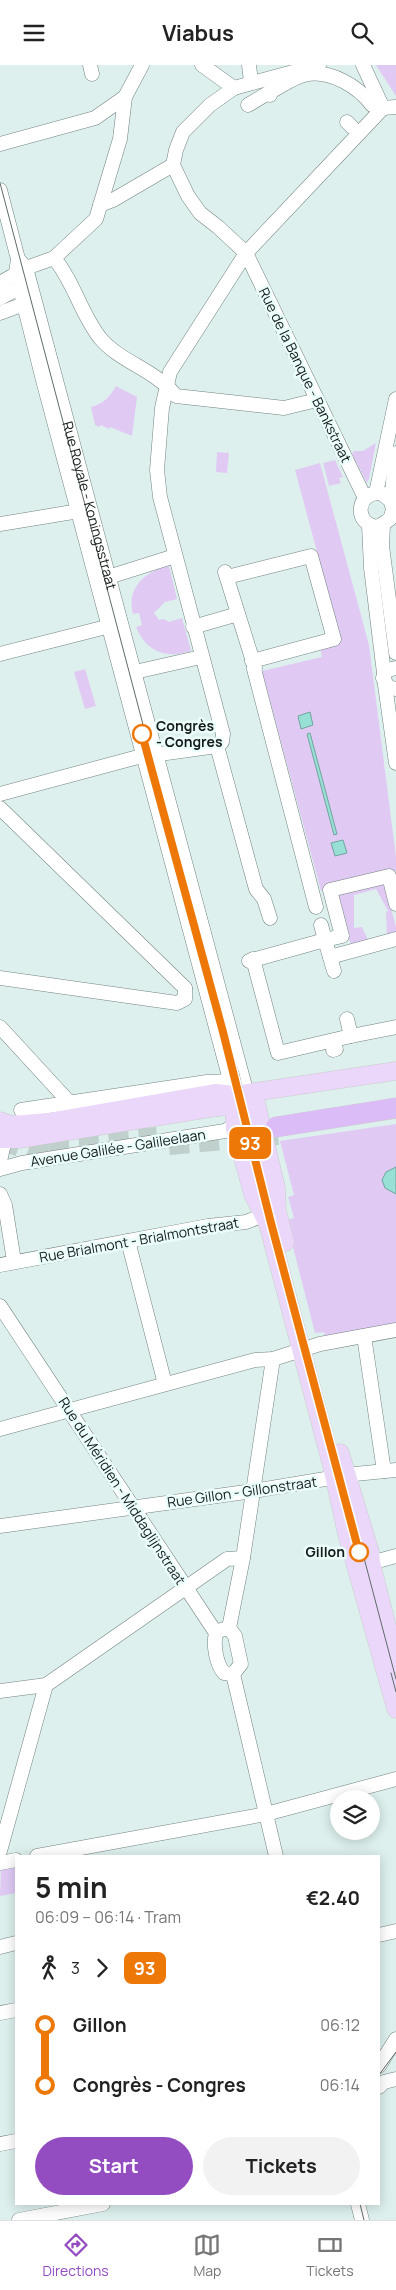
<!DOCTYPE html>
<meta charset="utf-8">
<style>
:root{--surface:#fff;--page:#f2f2f2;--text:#222;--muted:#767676;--line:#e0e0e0;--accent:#934dc1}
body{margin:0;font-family:Manrope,sans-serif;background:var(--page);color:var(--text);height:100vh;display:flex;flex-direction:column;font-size:19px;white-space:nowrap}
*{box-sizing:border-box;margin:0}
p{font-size:16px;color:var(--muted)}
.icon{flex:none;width:28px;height:28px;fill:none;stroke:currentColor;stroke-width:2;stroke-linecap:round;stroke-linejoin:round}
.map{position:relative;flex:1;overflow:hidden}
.sheet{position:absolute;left:15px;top:1790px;width:365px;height:350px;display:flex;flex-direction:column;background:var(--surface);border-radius:0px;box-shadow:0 2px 12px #0003}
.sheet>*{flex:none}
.badge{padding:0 10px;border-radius:8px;font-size:18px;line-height:32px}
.tools{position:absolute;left:330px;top:1725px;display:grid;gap:10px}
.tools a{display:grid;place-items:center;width:50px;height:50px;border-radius:50%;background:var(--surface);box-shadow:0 2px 12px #0003;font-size:25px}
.map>.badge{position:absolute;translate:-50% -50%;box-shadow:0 0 0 2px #fff}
.legs{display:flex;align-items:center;gap:8px;height:55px;padding:0 20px;font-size:16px}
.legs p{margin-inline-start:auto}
.summary{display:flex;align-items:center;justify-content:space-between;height:85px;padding:0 20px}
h1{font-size:28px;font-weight:700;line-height:38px}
.cta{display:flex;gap:10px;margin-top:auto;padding:10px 20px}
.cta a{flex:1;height:58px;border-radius:30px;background:var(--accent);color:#fff;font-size:20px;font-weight:700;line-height:58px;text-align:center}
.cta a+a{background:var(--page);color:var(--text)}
ul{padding:0 20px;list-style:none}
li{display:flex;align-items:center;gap:18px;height:60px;font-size:19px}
li i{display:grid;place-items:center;width:8px;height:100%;margin:0 6px;background:currentColor}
li i::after{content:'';width:12px;height:12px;margin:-6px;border:4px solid;border-radius:50%;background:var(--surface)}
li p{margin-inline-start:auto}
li:first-child i{background:linear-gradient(#0000 50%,currentColor 0)}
li:last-child i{background:linear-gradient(currentColor 50%,#0000 0)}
header{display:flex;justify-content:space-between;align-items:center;height:65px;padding:0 20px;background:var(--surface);font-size:22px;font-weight:700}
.tabs{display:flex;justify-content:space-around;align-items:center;height:70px;border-top:1px solid var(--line);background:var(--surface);font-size:14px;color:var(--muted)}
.tabs a{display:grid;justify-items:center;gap:2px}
.tabs .current{color:var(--accent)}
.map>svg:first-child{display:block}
</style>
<header><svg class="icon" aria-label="menu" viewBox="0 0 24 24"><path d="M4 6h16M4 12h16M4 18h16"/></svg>Viabus<svg class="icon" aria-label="search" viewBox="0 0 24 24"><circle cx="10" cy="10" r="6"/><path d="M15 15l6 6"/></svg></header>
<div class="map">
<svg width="396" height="2155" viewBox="0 0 396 2155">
<rect width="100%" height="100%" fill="#ddf0ed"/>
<path fill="#e0caf4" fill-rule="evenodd" d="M376,0H396V31Z
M116,321L137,332L132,371L110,362L109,364L101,360L99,362L95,360L91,342C103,339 110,332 116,321Z
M376,378L369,414L367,418L352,389L354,386H363Z
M217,387L229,388L227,408L216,407Z
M335,395L343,412L339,413L341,418L329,421L323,398Z
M320,398L369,580L396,792V806L321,826L262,606L322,592L320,582L341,576L295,405Z
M169,501L177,534L165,537L154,548L159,555L164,554L169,557L182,553L191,586C167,594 146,587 136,562L142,560L139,548L133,549C126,523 145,506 169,501Z
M85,604L96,641L85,644L74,607Z
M383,814L396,862V872L353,883L348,872L350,871L338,827ZM376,824L388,846L386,847L387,870L368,875L362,862L354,863V830Z
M396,1059V1260L325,1271L324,1267L315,1268L286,1155L294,1153L288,1132L294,1130L280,1076Z
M16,1800V1828L0,1831L1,1803Z"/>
<path fill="#98dfd6" stroke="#70a49e" d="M310,647L313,660L301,664L298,651Z
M310,668L337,769L334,770L307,669Z
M343,775L347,788L335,791L331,778Z
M396,1102V1129L385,1123L382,1115L386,1107Z"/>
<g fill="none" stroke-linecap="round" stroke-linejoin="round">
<path stroke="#bfd0cd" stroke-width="20" stroke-dasharray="20 10" stroke-linecap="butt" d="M0,1075L32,1086L68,1089
M49,1078L64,1079L157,1072
M169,1080L278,1070"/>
<g stroke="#738481" stroke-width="15">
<g id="minor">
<path d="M90,0L92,9"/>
<path d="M202,0L234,23"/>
<path d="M249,0L251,17"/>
<path d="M319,0L234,23L210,40L183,67L176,85L173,100L188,131L200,148L218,162L246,188L365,433"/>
<path d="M363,0L383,43"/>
<path d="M268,28C280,22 295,11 307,9C331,5 359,22 372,40"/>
<path d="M248,40L268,28L270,30"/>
<path d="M383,43L396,42"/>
<path d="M347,57L352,62"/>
<path d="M0,79L95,53L125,32L142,0"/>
<path d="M0,125L18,194L16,208L44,319L234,1030"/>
<path d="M100,140L113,135L173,100"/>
<path d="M54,193C74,217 81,249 100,273C120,297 156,305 176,331L284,343L317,335"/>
<path id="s1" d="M18,194L26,203L246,1025L248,1028"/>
<path d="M0,218L26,203L54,193L96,154L120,74L125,32"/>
<path d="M0,233L13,226"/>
<path d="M0,248L24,239"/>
<path d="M376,428L396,334"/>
<path d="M391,436L381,428C356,426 353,460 378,462L390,454L393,445L391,436L396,388"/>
<path d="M0,459L85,445"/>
<path d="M369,460L371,503L384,608"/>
<path d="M383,460L382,481L396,588"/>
<path d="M225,507L255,603"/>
<path d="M227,512L311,491L334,574L252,596"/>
<path d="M99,515L175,491"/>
<path d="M193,562L238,549"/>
<path d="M0,589L118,559"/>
<path d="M396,603L387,605L383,613L388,622L396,624"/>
<path d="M254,604L316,842"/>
<path d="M126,609L201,592"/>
<path d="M385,620L396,698"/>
<path d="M217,681L222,677L223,669L160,432L157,405L162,343L170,307L246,188L383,43"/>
<path d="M217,681L256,824L264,834L270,853"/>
<path d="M0,729L138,692L217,681"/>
<path d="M0,743L185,923"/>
<path d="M321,860L325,875L342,871L330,825L389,811L396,839"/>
<path d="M330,892L396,874"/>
<path d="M253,894L278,988L351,971"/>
<path d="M249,896L325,875L334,906"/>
<path d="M0,913L177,938L185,934V923"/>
<path d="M347,954L351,971L396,962"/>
<path d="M0,962L70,1038"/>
<path d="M333,985L336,984"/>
<path d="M21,1045L207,1017L230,1016"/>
<path d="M0,1069L3,1083L0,1096"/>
<path d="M0,1104L22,1098L225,1066L258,1046"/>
<path d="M0,1129L5,1140L14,1196"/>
<path d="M128,1176L165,1319"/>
<path d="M0,1200L208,1161L246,1157L271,1147"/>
<path d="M0,1241L216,1568C213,1579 216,1599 224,1608L233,1609"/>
<path d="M364,1271L384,1406"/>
<path d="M0,1364L255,1295L273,1294L320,1279L396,1265"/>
<path d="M0,1461L253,1426L355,1409L396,1405"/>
<path d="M363,1500L396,1491"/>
<path d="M229,1563L243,1493L273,1294"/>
<path d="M221,1565L229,1563L235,1571L241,1599L233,1609"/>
<path d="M233,1609L276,1791"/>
<path d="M0,1626L46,1620L227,1494L243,1493"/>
<path d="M0,1786L46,1620"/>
<path d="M37,1791L266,1749L396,1714"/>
<path d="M0,1798L16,1795"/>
<path d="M379,1870L396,1866"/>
<path d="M0,1882L16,1878"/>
<path d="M0,1948L16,1945"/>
<path d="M379,2001L396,1974"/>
<path d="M379,2022L384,2017L396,2014"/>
<path d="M0,2079L16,2076"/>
<path d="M358,2139L362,2155"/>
<path d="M19,2155L103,2139"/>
</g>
</g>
<g stroke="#cbcdcd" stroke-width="19">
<path id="major" d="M248,1028L256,1038L276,1123L277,1146L285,1177
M234,1030L235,1064L253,1129L268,1159L332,1401L347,1469L396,1644
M0,1056L12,1060L49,1057L215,1028L234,1030L396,1006
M0,1074H19L210,1043L245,1039
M340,1388L370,1487L371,1498L396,1598"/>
</g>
<g stroke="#cbcdcd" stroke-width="21">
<path id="highway" d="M276,1062L396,1043"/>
</g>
<use href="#minor" stroke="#fff" stroke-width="14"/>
<use href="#major" stroke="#ead7fa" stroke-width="18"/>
<use href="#highway" stroke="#dcbcf7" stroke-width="20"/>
<path stroke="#5f6b69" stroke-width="1" d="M0,118L211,917L239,1009L253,1073L396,1614
M391,1608L396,1627
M379,2010L396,1987
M360,2139L364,2155"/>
</g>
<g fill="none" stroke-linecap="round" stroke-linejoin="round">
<g stroke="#fff" stroke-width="11">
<path id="line-1" d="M142,669L223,967L271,1158L359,1487"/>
</g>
<use href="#line-1" stroke="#ed7807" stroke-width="8"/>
</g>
<g fill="#fff" stroke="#ed7807" stroke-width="2.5">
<circle cx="142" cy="669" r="9"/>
<circle cx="359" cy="1487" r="9"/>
</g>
<g text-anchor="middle" stroke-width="5" stroke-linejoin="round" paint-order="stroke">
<g font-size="14" fill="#141b1a" stroke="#ebfdfa">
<text transform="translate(305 310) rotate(64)" y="5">Rue de la Banque - Bankstraat</text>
<text dy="5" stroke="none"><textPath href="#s1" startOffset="258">Rue Royale - Koningsstraat</textPath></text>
<text transform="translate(118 1083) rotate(-9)" y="5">Avenue Galilée - Galileelaan</text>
<text transform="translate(139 1175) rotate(-10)" y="5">Rue Brialmont - Brialmontstraat</text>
<text transform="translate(122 1426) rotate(57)" y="5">Rue du Méridien - Middaglijnstraat</text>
<text transform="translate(242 1427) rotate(-8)" y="5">Rue Gillon - Gillonstraat</text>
</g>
<g font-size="14" font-weight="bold" fill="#141b1a" stroke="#ebfdfa" text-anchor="start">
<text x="156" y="666">Congrès<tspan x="156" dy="16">- Congres</tspan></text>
<text x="345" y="1492" text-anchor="end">Gillon</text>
</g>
</g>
</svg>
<div class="tools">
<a><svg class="icon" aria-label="layers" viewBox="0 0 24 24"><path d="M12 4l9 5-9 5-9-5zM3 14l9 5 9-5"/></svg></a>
</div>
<b class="badge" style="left:250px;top:1078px;background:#ed7807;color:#fff">93</b>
<section class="sheet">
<div class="summary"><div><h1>5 min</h1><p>06:09 – 06:14 · Tram</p></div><b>€2.40</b></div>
<div class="legs"><svg class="icon" aria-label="walk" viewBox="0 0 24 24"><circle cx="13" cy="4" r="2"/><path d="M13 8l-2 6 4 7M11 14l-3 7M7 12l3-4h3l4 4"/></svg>3<svg class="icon" aria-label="forward" viewBox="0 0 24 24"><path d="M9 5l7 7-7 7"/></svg><b class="badge" style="background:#ed7807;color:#fff">93</b></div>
<ul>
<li><i style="color:#ed7807"></i><b>Gillon</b><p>06:12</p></li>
<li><i style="color:#ed7807"></i><b>Congrès - Congres</b><p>06:14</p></li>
</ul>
<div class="cta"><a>Start</a><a>Tickets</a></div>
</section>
</div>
<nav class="tabs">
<a class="current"><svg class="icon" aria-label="directions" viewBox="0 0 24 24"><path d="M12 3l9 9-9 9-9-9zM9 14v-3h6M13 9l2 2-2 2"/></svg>Directions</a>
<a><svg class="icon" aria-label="map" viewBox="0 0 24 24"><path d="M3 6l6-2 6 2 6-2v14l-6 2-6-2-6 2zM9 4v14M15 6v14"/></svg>Map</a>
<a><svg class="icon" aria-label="tickets" viewBox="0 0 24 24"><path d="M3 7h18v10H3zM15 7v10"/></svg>Tickets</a>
</nav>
